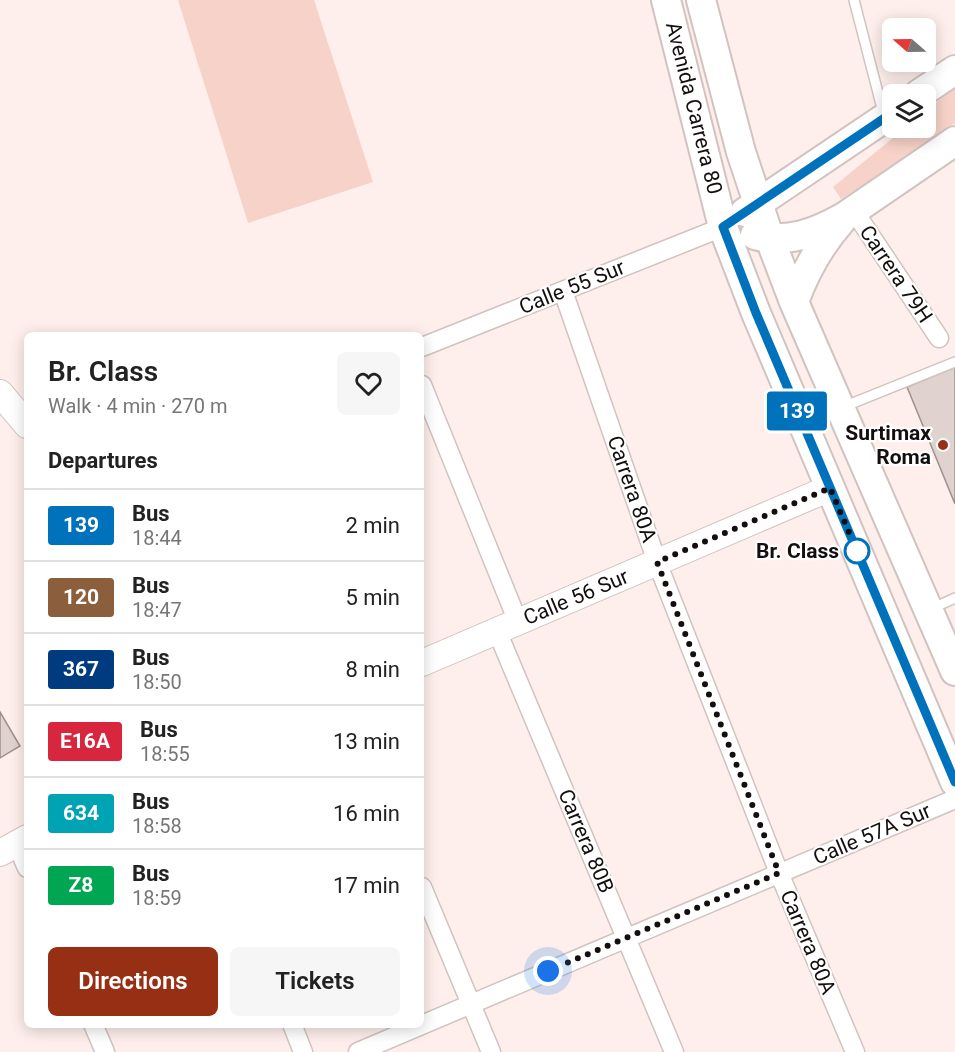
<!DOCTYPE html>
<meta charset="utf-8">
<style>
:root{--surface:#fff;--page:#f6f6f6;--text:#222;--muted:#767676;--line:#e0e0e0;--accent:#962f13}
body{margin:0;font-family:Roboto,sans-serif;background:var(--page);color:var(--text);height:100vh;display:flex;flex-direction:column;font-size:22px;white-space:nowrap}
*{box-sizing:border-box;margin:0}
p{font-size:20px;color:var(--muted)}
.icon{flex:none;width:33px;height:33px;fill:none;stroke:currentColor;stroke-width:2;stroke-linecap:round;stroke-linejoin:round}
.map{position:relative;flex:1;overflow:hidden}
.panel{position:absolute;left:24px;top:332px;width:400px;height:696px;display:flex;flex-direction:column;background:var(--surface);border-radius:9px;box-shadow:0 3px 15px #0003}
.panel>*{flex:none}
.badge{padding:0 12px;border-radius:4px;font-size:21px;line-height:39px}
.needle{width:39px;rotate:290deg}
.tools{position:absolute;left:882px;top:18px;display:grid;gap:12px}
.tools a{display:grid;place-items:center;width:54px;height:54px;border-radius:9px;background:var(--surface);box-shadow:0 3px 15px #0003;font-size:30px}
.you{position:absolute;width:30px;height:30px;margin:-15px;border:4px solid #fff;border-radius:50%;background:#1a73e8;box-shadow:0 0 0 9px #1a73e833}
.map>.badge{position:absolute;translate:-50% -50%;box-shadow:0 0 0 3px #fff}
h2{padding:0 24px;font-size:22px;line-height:54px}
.round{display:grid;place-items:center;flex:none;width:63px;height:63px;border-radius:9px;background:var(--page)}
.overview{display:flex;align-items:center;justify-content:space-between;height:102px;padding:0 24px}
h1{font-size:28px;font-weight:600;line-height:45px}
.action{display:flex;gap:12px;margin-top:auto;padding:12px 24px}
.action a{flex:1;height:69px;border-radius:9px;background:var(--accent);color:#fff;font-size:24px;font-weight:600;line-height:69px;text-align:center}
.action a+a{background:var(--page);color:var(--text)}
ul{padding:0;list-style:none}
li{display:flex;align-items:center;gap:18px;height:72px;padding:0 24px;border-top:2px solid var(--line)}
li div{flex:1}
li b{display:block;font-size:22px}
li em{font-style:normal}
li .badge{min-width:66px;font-weight:700;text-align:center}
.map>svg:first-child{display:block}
</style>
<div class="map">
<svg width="955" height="1052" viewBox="0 0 955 1052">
<rect width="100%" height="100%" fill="#feefec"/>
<path fill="#f7d2c8" d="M178,0H314L373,182L248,223Z
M955,87V123L887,170L841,199L833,187L905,128H926V111Z"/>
<path fill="#e0d2ce" stroke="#9d908c" stroke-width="1.5" d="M955,367V504L907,387Z
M0,712L20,746L0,758Z"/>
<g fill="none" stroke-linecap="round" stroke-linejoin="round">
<g stroke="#d1c3bf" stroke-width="12">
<path id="lane" d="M854,0L884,116
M843,407L955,362
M933,608L955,598"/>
</g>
<g stroke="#d1c3bf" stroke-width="21">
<path id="street" d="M854,211L939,338
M563,291L657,562L779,873L855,1052
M422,347L723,227
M422,385L518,622
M497,631L674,1052
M16,843L27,868
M422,887L491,1052
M93,1024L105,1052
M292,1024L303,1052
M358,1052L955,799"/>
</g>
<g stroke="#d1c3bf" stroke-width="28">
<path id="secondary" d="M0,393L27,425
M422,663L830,488
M0,853L27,838"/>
</g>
<g stroke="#d1c3bf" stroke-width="32">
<path id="primary" d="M666,0L723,227L756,313L955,782
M701,0L741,152L770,239L794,302L955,671
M919,94L955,70
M745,212L892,113
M755,235C787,244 816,233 844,217L955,141
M794,302C805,271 819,246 841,221"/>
</g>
<use href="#lane" stroke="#fff" stroke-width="9"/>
<use href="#street" stroke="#fff" stroke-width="18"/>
<use href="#secondary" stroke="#fff" stroke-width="26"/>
<use href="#primary" stroke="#fff" stroke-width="28"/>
</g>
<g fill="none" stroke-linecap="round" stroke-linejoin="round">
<g stroke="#fff" stroke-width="14">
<path id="line" d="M892,113L723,227L756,313L955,782"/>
</g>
<use href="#line" stroke="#0072bc" stroke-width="9"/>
<path stroke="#140f0e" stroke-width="6" stroke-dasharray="0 10.8" d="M548,971L779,873L657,562L830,488L857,551"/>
</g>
<circle fill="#962f13" stroke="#fff" stroke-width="2" cx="943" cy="445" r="6"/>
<circle fill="#fff" stroke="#0072bc" stroke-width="3" cx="857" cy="551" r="12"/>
<g text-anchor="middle" stroke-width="4.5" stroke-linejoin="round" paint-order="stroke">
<g font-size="21" fill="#140f0e" stroke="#fff">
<text transform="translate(694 108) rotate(76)" y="7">Avenida Carrera 80</text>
<text transform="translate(896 274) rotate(56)" y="7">Carrera 79H</text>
<text transform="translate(572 287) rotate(-22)" y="7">Calle 55 Sur</text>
<text transform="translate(632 489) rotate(71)" y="7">Carrera 80A</text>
<text transform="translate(576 597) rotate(-23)" y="7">Calle 56 Sur</text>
<text transform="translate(872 834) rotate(-23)" y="7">Calle 57A Sur</text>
<text transform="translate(586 841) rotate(67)" y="7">Carrera 80B</text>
<text transform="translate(808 942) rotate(67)" y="7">Carrera 80A</text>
</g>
<g font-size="21" font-weight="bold" fill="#140f0e" stroke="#fff" text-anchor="end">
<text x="931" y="440">Surtimax<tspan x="931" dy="24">Roma</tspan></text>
</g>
<g font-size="21" font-weight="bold" fill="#140f0e" stroke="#fff" text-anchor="end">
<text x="839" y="558">Br. Class</text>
</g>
</g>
</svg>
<div class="tools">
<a><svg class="needle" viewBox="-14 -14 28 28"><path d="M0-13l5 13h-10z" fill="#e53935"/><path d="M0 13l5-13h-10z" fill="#767676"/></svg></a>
<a><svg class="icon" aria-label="layers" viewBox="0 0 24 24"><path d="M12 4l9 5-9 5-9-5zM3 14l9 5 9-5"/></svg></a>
</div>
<div class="you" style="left:548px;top:971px"></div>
<b class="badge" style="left:797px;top:411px;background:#0072bc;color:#fff">139</b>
<section class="panel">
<div class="overview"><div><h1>Br. Class</h1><p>Walk · 4 min · 270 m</p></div><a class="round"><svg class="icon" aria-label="heart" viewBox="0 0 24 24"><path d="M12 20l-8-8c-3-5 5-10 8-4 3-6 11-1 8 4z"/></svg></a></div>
<h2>Departures</h2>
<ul>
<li><span class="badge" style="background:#0072bc;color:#fff">139</span><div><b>Bus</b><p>18:44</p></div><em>2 min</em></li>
<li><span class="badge" style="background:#8b5e3c;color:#fff">120</span><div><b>Bus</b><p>18:47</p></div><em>5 min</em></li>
<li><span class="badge" style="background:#003b80;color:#fff">367</span><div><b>Bus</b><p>18:50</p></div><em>8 min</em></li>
<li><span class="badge" style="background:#d7263d;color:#fff">E16A</span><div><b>Bus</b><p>18:55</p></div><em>13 min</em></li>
<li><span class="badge" style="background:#00a3b4;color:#fff">634</span><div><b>Bus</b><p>18:58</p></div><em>16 min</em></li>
<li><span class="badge" style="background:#00a651;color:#fff">Z8</span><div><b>Bus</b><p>18:59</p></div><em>17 min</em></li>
</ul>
<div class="action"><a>Directions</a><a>Tickets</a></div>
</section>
</div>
